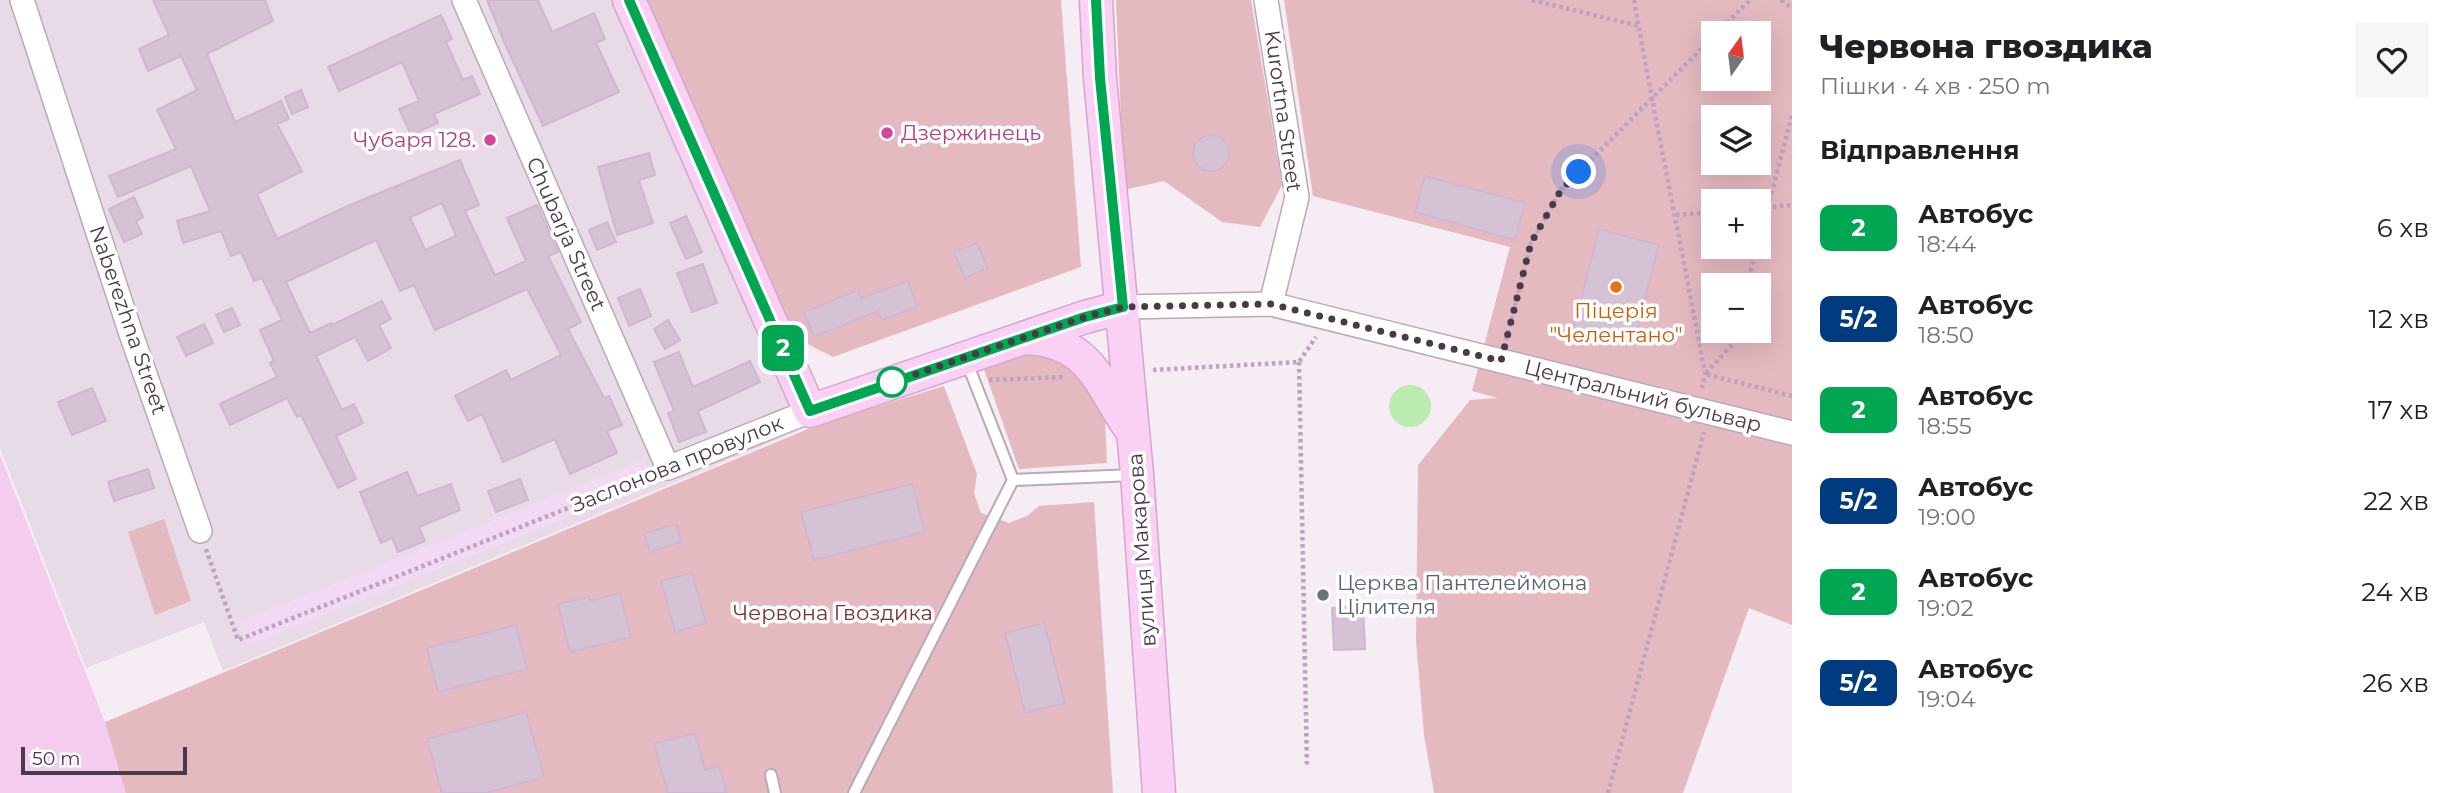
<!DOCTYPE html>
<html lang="uk">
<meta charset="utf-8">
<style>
:root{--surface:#fff;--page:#f6f6f6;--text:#202124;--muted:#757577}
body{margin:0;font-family:Montserrat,sans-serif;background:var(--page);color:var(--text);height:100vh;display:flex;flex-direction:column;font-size:26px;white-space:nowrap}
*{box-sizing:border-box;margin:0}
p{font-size:23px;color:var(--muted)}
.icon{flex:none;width:38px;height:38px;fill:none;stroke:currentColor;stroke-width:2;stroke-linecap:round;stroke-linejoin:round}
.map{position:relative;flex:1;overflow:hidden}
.sheet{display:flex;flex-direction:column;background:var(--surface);width:665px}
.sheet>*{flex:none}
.badge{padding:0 14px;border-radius:10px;font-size:24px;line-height:46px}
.needle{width:46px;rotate:14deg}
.controls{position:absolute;left:1701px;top:21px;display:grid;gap:14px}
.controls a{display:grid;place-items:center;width:70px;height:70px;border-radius:0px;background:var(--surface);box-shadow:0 7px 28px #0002;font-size:35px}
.scale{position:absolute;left:21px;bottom:18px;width:166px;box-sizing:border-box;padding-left:7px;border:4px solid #493a49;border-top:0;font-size:19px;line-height:24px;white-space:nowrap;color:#493a49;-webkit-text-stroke:5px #fff;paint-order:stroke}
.you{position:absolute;width:35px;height:35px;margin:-18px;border:5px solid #fff;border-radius:50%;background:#1a73e8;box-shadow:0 0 0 10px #1a73e833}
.map>.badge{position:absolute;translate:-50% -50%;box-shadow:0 0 0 4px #fff}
h2{padding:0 28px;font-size:26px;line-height:63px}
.round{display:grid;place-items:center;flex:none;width:74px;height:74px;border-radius:0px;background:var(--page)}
.overview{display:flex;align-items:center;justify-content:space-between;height:119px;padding:0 28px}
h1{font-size:33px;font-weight:800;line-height:52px}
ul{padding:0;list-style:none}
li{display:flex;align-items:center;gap:21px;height:91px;padding:0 28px}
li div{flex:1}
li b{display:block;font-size:26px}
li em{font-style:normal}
li .badge{min-width:77px;font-weight:700;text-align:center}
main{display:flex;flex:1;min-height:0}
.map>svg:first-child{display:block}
</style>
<main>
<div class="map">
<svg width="1792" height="793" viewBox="0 0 1792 793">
<rect width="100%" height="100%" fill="#f5ecf4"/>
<path fill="#e8dbe7" d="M0,0H636L819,422L223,671L204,622L86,668L0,448Z"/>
<path fill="#f3daf4" d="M644,460L653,483L248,646L239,622Z"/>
<path fill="#e5b9c0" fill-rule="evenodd" d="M645,0H1061L1081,267L833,357L788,334Z
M1116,0H1251L1282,185L1260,227L1222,222L1164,181L1124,190Z
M1284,0H1792V625L1749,608L1683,793H1434L1424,735L1416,641L1418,465L1470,400L1498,398L1472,391L1510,247L1313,196ZM1713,33H1759V79H1713ZM1713,117H1759V163H1713ZM1713,201H1759V247H1713ZM1713,285H1759V331H1713Z
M1038,347L1072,363L1105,418L1107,463L1019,469L981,361Z
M944,386L977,474L974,493L981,513L1009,523L1027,516L1039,506L1094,502L1113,793H0V760L105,722L820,424Z
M164,519L191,601L155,615L128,532Z"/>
<path fill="#f4cced" d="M0,455L105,722L126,793H0Z"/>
<path fill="#bbebaf" d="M1389 406a21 21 0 1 1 42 0a21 21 0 1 1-42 0Z"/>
<path fill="#d5c2d5" stroke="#d0b6d0" stroke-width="2" fill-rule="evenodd" d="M153,0H265L273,21L207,54L235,122L281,101L289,119L277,124L302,171L257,194L277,239L350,205L460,160L479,205L465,211L495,275L526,261L507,218L537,205L558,252L548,256L581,322L568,329L604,398L609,396L622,425L607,431L617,453L570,474L555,439L503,462L482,414L468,421L455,396L506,370L511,380L561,355L527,289L435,330L414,285L400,291L376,240L286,282L310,333L331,323L332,325L382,301L391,319L379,325L391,348L368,361L355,337L316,356L342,410L354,404L363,423L336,436L356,479L338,488L301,415L297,417L287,398L230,425L220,404L277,377L270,363L274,361L260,330L282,320L262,278L254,281L241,252L231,256L221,231L183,243L177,221L210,211L191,166L118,197L109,176L176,149L157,110L197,90L181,56L148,71L139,49L169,35ZM442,203L456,236L425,250L410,217Z
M487,0H538L552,32L594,13L605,39L596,43L619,92L543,126L505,44Z
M441,15L452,39L446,42L463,80L472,76L480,94L434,114L438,123L411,135L399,109L419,101L402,62L339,91L328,67Z
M301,90L308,107L292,114L285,97Z
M1193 153a18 18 0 1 1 36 0a18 18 0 1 1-36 0Z
M649,153L655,175L639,180L653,223L617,235L598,167Z
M1425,176L1525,203L1515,240L1415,212Z
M134,197L143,217L136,221L142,234L124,242L109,209Z
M686,216L702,252L686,259L670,223Z
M607,222L616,242L597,250L589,230Z
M1599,229L1659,245L1633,345L1573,330Z
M977,243L988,268L965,278L954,252Z
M703,264L717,303L692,312L677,273Z
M908,281L917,307L882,320L878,311L814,337L804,312L858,290L861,298Z
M640,289L651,316L629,326L618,298Z
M232,308L240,325L224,332L216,315Z
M668,320L680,340L665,349L654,329Z
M204,324L213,343L186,356L177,337Z
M679,352L693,387L750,361L760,382L698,411L706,432L679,442L668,413L674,411L654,362Z
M92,388L106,421L72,435L58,402Z
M148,469L154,488L114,501L108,482Z
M407,472L417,496L451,484L460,510L419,527L425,541L398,552L392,538L381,543L360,492Z
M520,479L528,500L496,512L488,491Z
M912,484L925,532L814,560L801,512Z
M676,524L682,542L650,552L644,534Z
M692,573L706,623L675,632L661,581Z
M620,593L631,637L570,652L558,604L589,597L590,601Z
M1363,606L1365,649L1334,650L1332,608Z
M1044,623L1065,703L1025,713L1005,633Z
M516,625L527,669L438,692L427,648Z
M526,712L544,777L486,793H442L427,739Z
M695,733L705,770L719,766L727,793H668L654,744Z"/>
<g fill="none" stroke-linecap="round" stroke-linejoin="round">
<g stroke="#baa9b9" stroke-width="14">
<path id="lane" d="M966,360L1013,480L1134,475
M771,775L775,793
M854,793L1013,480"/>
</g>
<g stroke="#baa9b9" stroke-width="26">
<path id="street" d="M22,0L131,334L200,531
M464,0L668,468L810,411
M1266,0L1297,197L1271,304
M1123,307L1271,304L1792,433"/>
</g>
<g stroke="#d6a5cf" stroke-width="35">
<path id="secondary" d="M629,0L810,411L1085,317L1123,307
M1096,0L1100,78L1137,474L1159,793
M1024,338C1089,340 1098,381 1129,427"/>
</g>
<path stroke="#c0a2bf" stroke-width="4.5" stroke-dasharray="3.5 3.5" stroke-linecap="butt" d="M1532,0L1639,26
M1634,0C1656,125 1682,249 1705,374L1702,388
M1781,0L1792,8
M1717,33L1750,0
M1759,208L1792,205
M1676,215L1713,212
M1759,241L1792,115
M1747,285L1757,247
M1735,331L1731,346L1705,374L1792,396
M1506,340L1531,243L1561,190L1713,37
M1299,362L1307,768
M1153,370L1299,362L1316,337
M989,380L1064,377
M206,549L238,640L648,476
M1608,793L1704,432"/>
<use href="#lane" stroke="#fff" stroke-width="10"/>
<use href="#street" stroke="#fff" stroke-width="23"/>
<use href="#secondary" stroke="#fad1f4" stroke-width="32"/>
</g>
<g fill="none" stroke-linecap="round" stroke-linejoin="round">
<g stroke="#fff" stroke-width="16">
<path id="line" d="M629,0L810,411L1085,317L1123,307L1100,78L1096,0"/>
</g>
<use href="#line" stroke="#00a651" stroke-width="10"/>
<path stroke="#493a49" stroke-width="7" stroke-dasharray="0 12.6" d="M892,382L1085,317L1123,307L1271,304L1501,361L1531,243L1561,190L1579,172"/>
</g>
<g fill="#d1479c" stroke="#fff" stroke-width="2.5">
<circle cx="887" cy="133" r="7"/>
<circle cx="490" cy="140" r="7"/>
</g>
<circle fill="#e8710a" stroke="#fff" stroke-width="2.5" cx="1616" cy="287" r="7"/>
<circle fill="#fff" stroke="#00a651" stroke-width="3.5" cx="892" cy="382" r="14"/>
<circle fill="#6b7280" stroke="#fff" stroke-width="2.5" cx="1323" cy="595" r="7"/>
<g text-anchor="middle" stroke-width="7" stroke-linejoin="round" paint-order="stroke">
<g font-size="21" fill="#493a49" stroke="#fff">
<text transform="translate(1283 111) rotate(82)" y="7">Kurortna Street</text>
<text transform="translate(566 234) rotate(66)" y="7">Chubarja Street</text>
<text transform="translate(128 320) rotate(71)" y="7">Naberezhna Street</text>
<text transform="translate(1643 396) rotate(14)" y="7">Центральний бульвар</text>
<text transform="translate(677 464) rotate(-22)" y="7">Заслонова провулок</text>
<text transform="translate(1142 550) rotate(-94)" y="7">вулиця Макарова</text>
</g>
<g font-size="21" fill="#b23c85" stroke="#fff" text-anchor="start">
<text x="901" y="140">Дзержинець</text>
<text x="476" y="147" text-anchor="end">Чубаря 128.</text>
</g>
<g font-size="21" fill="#c56008" stroke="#fff">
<text x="1616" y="318">Піцерія<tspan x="1616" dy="24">"Челентано"</tspan></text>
</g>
<g font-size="21" fill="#5b616d" stroke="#fff" text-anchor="start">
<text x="1337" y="590">Церква Пантелеймона<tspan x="1337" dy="24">Цілителя</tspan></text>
</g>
<g font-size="21" fill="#763232" stroke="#fff">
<text x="833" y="620">Червона Гвоздика</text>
</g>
</g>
</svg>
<div class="controls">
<a><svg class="needle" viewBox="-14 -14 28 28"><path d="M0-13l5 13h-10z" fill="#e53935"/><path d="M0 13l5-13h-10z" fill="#757577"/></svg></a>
<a><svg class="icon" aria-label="layers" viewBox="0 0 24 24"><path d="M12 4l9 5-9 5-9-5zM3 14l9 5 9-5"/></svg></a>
<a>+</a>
<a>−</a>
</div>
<div class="scale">50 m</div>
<div class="you" style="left:1579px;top:172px"></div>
<b class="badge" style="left:783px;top:348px;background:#00a651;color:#fff">2</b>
</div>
<section class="sheet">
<div class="overview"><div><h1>Червона гвоздика</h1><p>Пішки · 4 хв · 250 m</p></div><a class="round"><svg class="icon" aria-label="heart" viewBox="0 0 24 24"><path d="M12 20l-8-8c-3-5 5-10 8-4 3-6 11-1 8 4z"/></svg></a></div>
<h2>Відправлення</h2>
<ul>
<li><span class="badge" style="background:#00a651;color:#fff">2</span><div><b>Автобус</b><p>18:44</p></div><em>6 хв</em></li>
<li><span class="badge" style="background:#003b80;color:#fff">5/2</span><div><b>Автобус</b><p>18:50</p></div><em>12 хв</em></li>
<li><span class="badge" style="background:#00a651;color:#fff">2</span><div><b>Автобус</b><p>18:55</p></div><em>17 хв</em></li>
<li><span class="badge" style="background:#003b80;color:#fff">5/2</span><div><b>Автобус</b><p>19:00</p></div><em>22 хв</em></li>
<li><span class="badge" style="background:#00a651;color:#fff">2</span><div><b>Автобус</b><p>19:02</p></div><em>24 хв</em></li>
<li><span class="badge" style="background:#003b80;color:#fff">5/2</span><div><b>Автобус</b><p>19:04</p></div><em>26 хв</em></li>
</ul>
</section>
</main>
